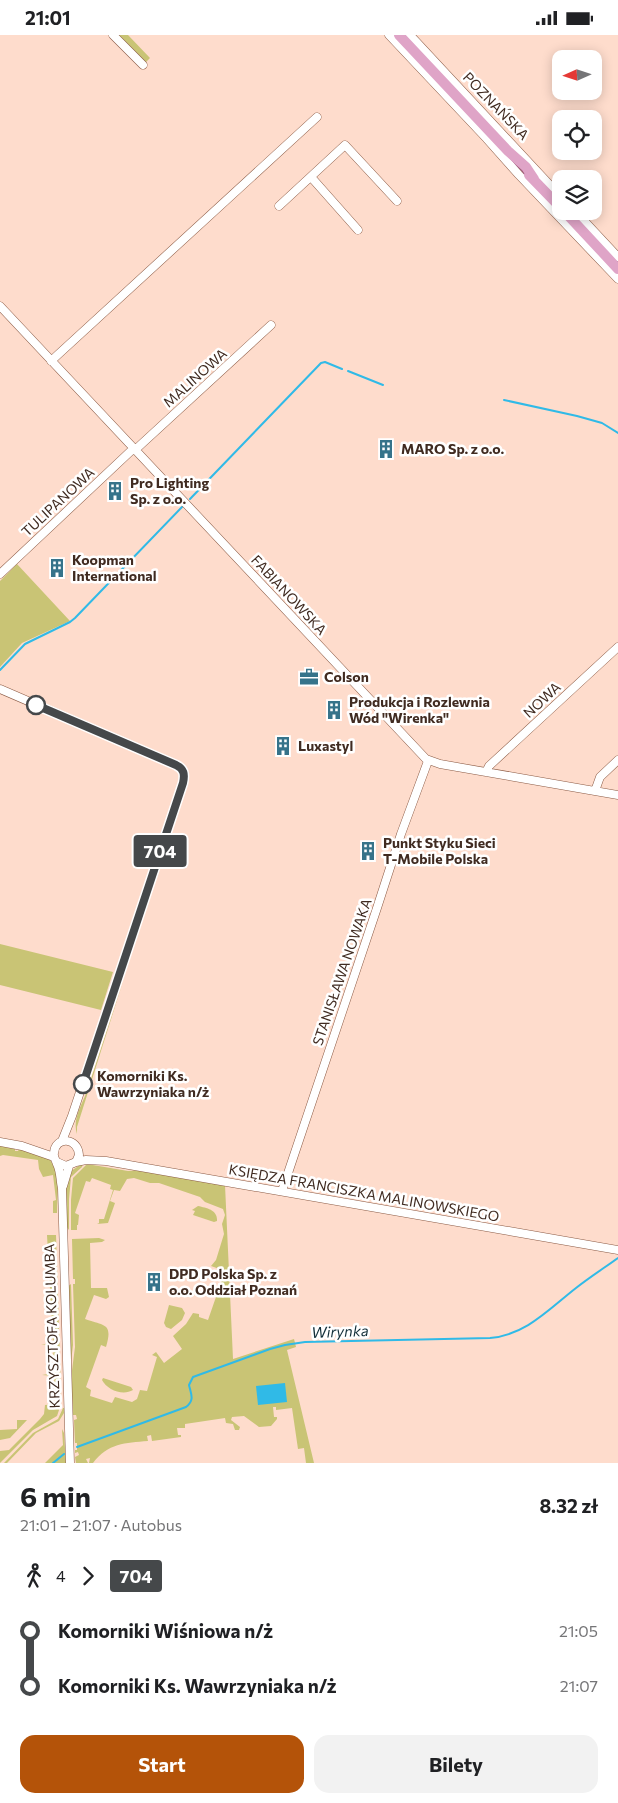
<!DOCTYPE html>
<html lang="pl">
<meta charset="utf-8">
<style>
:root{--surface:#fff;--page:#f2f2f2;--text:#202124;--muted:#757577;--accent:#b45309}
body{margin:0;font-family:Commissioner,sans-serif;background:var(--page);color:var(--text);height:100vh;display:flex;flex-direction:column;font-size:19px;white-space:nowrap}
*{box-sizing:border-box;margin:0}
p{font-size:16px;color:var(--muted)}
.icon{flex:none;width:28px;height:28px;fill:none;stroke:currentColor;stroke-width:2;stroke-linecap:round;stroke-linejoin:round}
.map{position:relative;height:1428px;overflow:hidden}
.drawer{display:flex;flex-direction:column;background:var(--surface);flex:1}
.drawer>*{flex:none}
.badge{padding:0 10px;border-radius:4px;font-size:18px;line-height:32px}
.needle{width:32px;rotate:267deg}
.controls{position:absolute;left:552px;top:15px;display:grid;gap:10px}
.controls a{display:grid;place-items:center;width:50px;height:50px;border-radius:10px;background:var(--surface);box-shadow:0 2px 12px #0003;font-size:25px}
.map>.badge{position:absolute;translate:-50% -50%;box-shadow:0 0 0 2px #fff}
.legs{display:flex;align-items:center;gap:8px;height:55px;padding:0 20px;font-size:16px}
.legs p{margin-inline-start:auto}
.overview{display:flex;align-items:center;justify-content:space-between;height:85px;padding:0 20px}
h1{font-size:28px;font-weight:700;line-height:38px}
.cta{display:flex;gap:10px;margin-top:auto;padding:10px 20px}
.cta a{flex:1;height:58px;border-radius:15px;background:var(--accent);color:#fff;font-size:20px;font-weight:700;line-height:58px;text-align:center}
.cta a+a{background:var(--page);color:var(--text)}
ul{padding:0 20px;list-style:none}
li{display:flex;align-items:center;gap:18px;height:55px;font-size:19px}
li i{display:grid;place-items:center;width:8px;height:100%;margin:0 6px;background:currentColor}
li i::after{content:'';width:12px;height:12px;margin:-6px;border:4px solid;border-radius:50%;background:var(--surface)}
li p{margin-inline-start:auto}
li:first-child i{background:linear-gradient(#0000 50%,currentColor 0)}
li:last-child i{background:linear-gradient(currentColor 50%,#0000 0)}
.status{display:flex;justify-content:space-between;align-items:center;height:35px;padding:0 25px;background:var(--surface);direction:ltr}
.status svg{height:14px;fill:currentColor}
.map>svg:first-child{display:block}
</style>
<div class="status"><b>21:01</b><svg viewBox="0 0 49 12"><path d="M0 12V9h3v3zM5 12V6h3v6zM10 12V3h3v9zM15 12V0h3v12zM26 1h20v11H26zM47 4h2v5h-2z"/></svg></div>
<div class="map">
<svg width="618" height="1428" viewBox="0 0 618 1428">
<rect width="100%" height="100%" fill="#fedccc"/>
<path fill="#c9c475" d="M117,0H128L150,23L145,28Z
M17,529L70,586L22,608L0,632V546Z
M0,909L113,937L101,975L0,950Z
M125,940L77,1092V1099C72,1084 82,1070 87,1056Z
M0,1110L15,1112V1116H18L19,1113L48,1122L56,1134L58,1146L57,1178H53V1166L56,1165L53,1140L43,1142L39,1134L38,1125L3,1120L0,1121Z
M83,1128L82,1132L71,1142L69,1164V1195L66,1191L65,1154L71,1136Z
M87,1129L128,1136L143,1135L225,1150L233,1324L294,1304L296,1312L287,1315L314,1428H306L304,1413L298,1414L292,1373L276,1375V1372H273L274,1382H277V1384L271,1391L259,1392L244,1381L232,1382L231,1385L240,1392L239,1395H235L233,1389L226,1388L225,1383L185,1389V1393H177L178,1400H181V1402L152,1406L151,1400L147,1401L148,1406C125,1408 108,1408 93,1428H89L90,1423L86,1424L88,1428H76L75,1422L79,1420L78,1417L75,1418V1415H77V1408H75L74,1385L77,1384L76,1380H73L71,1343L75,1312L73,1249H75V1244H73L72,1204L99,1203L105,1205L102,1207L90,1208L91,1253H107L109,1262L106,1264L94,1260L85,1284C105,1291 113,1288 106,1312L101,1310L86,1352L91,1355L90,1361L112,1368L115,1362L132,1367L137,1364L140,1355L147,1356L157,1322L152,1320L156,1317L164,1328L182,1314L173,1301L186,1289L193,1278L199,1279V1282L208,1285L225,1236L211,1231L216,1225L224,1199L222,1189L225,1180L223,1174L205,1167L200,1162L159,1148H150L134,1143L127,1144L120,1156L114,1155L110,1166L115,1168L108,1188L97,1189L99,1188V1184H104L113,1155L110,1154L111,1150L92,1143L90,1147L86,1146L75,1178L79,1180L78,1190H77V1195H71V1165L73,1143Z
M198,1171C207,1173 218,1175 217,1186L214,1187L193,1180L195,1176L192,1175Z
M47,1200H56L61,1356L59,1369H61L57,1381L33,1395L0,1428V1416L9,1415L40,1384L44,1379L45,1370L56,1369L54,1341L42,1340L54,1338L53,1310H41L53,1308Z
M71,1249L73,1310L69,1343L67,1252Z
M169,1270L182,1273L185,1278L182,1285L171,1294L166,1292L164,1288Z
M103,1343L131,1352L133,1355C123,1361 107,1355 102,1345Z
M63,1373H64V1378L59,1386L36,1398L7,1428H4L33,1398L58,1384Z
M17,1385H27L10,1403L0,1405V1395L17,1394Z
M62,1394L64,1398L66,1428H45L63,1410Z"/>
<path fill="#30bae7" d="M285,1348L287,1367L258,1370L256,1351Z"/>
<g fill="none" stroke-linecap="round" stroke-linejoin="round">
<path stroke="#30bae7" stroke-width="2" d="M348,336L383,350
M504,365L577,381L602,388L618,398
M190,464L321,328L325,327L342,334
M0,635L25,609L70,587L75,583L182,472
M77,1412L186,1372C195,1365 191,1359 189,1350L193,1342L270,1314L285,1310L305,1307L490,1303C526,1300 549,1274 576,1253C590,1242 604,1233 618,1223
M53,1428L64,1419"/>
<g stroke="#8b5a44" stroke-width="9">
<path id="minor" d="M113,0L143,30
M389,0L487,104L519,140L618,244
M410,0L561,162
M311,142L358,195
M279,171L345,110L397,166
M575,176L618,222
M0,271L426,724L440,729L618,760
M51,326L317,82
M135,415L271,290
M0,539L134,413
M0,654L176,730C184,734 185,739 183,748L72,1081L62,1106
M486,737L489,731L618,612
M595,756L600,742L618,725
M0,1107L22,1111L54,1122
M57,1127L66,1131L76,1127L79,1120C78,1102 55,1101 54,1118C53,1122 56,1125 57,1129C61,1137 60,1145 62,1153L70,1428
M76,1127L86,1125L106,1126L618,1215
M63,1151L69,1131
M282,1156L377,873L401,799L428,726"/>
</g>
<g stroke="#995374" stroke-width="12">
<path id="major" d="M399,0L508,116L526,132L534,144
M529,140L561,173
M564,176L618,234"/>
</g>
<use href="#minor" stroke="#fff" stroke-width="8"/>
<use href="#major" stroke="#dfa4c7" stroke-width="10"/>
</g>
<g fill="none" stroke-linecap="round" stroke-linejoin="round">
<g stroke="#fff" stroke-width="11">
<path id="line-1" d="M36,670L176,730C184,734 185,739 183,748L83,1049"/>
</g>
<use href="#line-1" stroke="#45484a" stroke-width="8"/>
</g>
<defs>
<g id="building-bare" transform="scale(1.5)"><path d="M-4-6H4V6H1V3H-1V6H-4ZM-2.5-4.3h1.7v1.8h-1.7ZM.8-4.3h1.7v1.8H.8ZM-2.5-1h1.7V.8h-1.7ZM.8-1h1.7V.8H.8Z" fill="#36738a" stroke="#fff" stroke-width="2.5" paint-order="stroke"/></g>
<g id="office-bare" transform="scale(1.5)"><path d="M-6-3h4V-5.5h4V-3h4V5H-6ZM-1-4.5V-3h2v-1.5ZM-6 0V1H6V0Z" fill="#36738a" stroke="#fff" stroke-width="2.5" paint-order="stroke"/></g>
</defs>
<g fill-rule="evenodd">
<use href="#building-bare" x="386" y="414"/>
<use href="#building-bare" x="115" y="456"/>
<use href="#building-bare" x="57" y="533"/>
<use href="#office-bare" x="309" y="642"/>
<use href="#building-bare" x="334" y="675"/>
<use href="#building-bare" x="283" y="711"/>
<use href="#building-bare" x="368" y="816"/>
<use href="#building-bare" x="154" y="1247"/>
</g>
<g fill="#fff" stroke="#45484a" stroke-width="2.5">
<circle cx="36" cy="670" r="9"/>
<circle cx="83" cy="1049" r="9"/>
</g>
<g text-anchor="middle" stroke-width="5" stroke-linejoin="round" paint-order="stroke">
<g font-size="14" fill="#402b21" stroke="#fff">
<text transform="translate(496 71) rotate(46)" y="5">POZNAŃSKA</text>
<text transform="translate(195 343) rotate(-42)" y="5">MALINOWA</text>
<text transform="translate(58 467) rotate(-43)" y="5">TULIPANOWA</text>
<text transform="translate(289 560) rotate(47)" y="5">FABIANOWSKA</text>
<text transform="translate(542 665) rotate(-43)" y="5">NOWA</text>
<text transform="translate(342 937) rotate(-71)" y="5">STANISŁAWA NOWAKA</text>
<text transform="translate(364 1158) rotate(10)" y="5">KSIĘDZA FRANCISZKA MALINOWSKIEGO</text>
<text transform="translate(52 1291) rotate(-92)" y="5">KRZYSZTOFA KOLUMBA</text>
</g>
<g font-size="14" font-weight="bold" fill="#402b21" stroke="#fff" text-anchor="start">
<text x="401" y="419">MARO Sp. z o.o.</text>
<text x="130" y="453">Pro Lighting<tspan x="130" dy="16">Sp. z o.o.</tspan></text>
<text x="72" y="530">Koopman<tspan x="72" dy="16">International</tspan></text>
<text x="324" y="647">Colson</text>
<text x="349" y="672">Produkcja i Rozlewnia<tspan x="349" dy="16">Wód "Wirenka"</tspan></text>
<text x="298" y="716">Luxastyl</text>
<text x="383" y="813">Punkt Styku Sieci<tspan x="383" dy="16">T-Mobile Polska</tspan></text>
<text x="169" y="1244">DPD Polska Sp. z<tspan x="169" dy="16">o.o. Oddział Poznań</tspan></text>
</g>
<g font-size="14" font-weight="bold" fill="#402b21" stroke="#fff" text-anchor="start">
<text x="97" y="1046">Komorniki Ks.<tspan x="97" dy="16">Wawrzyniaka n/ż</tspan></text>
</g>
<g font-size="15" font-style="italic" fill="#132f39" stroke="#fff">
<text transform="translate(340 1297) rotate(-2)" y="5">Wirynka</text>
</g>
</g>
</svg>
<div class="controls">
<a><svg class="needle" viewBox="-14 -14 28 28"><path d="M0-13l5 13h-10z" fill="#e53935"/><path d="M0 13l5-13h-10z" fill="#757577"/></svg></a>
<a><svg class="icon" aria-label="locate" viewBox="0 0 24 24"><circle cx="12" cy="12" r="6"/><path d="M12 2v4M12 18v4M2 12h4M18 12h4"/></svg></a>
<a><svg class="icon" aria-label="layers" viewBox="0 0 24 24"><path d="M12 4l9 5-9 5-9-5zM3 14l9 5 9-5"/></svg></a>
</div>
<b class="badge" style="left:160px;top:816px;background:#45484a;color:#fff">704</b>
</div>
<section class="drawer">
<div class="overview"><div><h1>6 min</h1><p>21:01 – 21:07 · Autobus</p></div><b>8.32 zł</b></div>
<div class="legs"><svg class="icon" aria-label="walk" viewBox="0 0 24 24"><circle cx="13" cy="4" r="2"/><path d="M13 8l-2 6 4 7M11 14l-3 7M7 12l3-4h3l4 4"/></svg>4<svg class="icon" aria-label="forward" viewBox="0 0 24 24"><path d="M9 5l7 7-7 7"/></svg><b class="badge" style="background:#45484a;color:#fff">704</b></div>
<ul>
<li><i style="color:#45484a"></i><b>Komorniki Wiśniowa n/ż</b><p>21:05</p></li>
<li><i style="color:#45484a"></i><b>Komorniki Ks. Wawrzyniaka n/ż</b><p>21:07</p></li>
</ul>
<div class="cta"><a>Start</a><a>Bilety</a></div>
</section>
